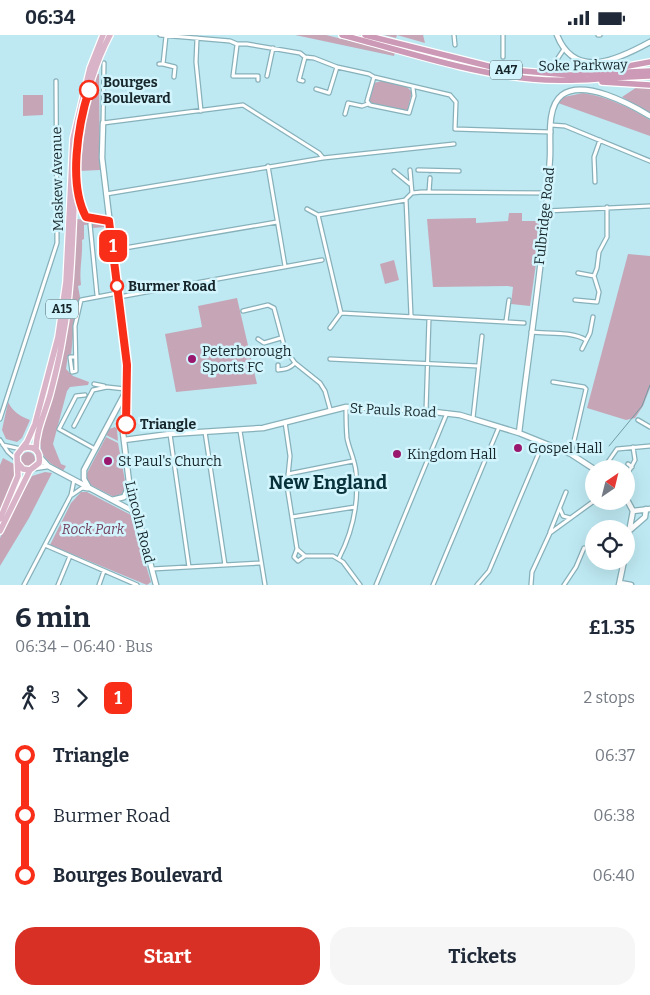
<!DOCTYPE html>
<meta charset="utf-8">
<style>
:root{--surface:#fff;--page:#f6f6f7;--text:#1f2937;--muted:#747a83;--accent:#d93025}
body{margin:0;font-family:Bitter,serif;background:var(--page);color:var(--text);height:100vh;display:flex;flex-direction:column;font-size:19px;white-space:nowrap}
*{box-sizing:border-box;margin:0}
p{font-size:16px;color:var(--muted)}
.icon{flex:none;width:28px;height:28px;fill:none;stroke:currentColor;stroke-width:2;stroke-linecap:round;stroke-linejoin:round}
.map{position:relative;height:550px;overflow:hidden}
.details{display:flex;flex-direction:column;background:var(--surface);flex:1}
.details>*{flex:none}
.badge{padding:0 10px;border-radius:8px;font-size:18px;line-height:32px}
.needle{width:32px;rotate:35deg}
.fabs{position:absolute;left:585px;top:425px;display:grid;gap:10px}
.fabs a{display:grid;place-items:center;width:50px;height:50px;border-radius:50%;background:var(--surface);box-shadow:0 5px 20px #0002;font-size:25px}
.map>.badge{position:absolute;translate:-50% -50%;box-shadow:0 0 0 2px #fff}
.legs{display:flex;align-items:center;gap:8px;height:55px;padding:0 15px;font-size:16px}
.legs p{margin-inline-start:auto}
.overview{display:flex;align-items:center;justify-content:space-between;height:85px;padding:0 15px}
h1{font-size:28px;font-weight:700;line-height:38px}
.button{display:flex;gap:10px;margin-top:auto;padding:10px 15px}
.button a{flex:1;height:58px;border-radius:20px;background:var(--accent);color:#fff;font-size:20px;font-weight:700;line-height:58px;text-align:center}
.button a+a{background:var(--page);color:var(--text)}
ul{padding:0 15px;list-style:none}
li{display:flex;align-items:center;gap:18px;height:60px;font-size:19px}
li i{display:grid;place-items:center;width:8px;height:100%;margin:0 6px;background:currentColor}
li i::after{content:'';width:12px;height:12px;margin:-6px;border:4px solid;border-radius:50%;background:var(--surface)}
li p{margin-inline-start:auto}
li:first-child i{background:linear-gradient(#0000 50%,currentColor 0)}
li:last-child i{background:linear-gradient(currentColor 50%,#0000 0)}
.status{display:flex;justify-content:space-between;align-items:center;height:35px;padding:0 25px;background:var(--surface);direction:ltr}
.status svg{height:14px;fill:currentColor}
.map>svg:first-child{display:block}
</style>
<div class="status"><b>06:34</b><svg viewBox="0 0 49 12"><path d="M0 12V9h3v3zM5 12V6h3v6zM10 12V3h3v9zM15 12V0h3v12zM26 1h20v11H26zM47 4h2v5h-2z"/></svg></div>
<div class="map">
<svg width="650" height="550" viewBox="0 0 650 550">
<rect width="100%" height="100%" fill="#bee9f3"/>
<path fill="#c6a6b6" d="M295,0H326L395,17L394,21Z
M384,0H423L425,8L397,0L396,3Z
M96,39H99L100,135L79,136V118L88,66Z
M385,45L404,49L412,57L407,77L370,68L368,65L374,48Z
M640,50L650,52V79L622,62Z
M583,58C608,62 629,72 650,85V101L558,68L564,62Z
M23,60H43V80L23,81Z
M509,178H522V186H542L530,271L511,269L513,252L508,251L433,252L427,184L476,183V188L508,186Z
M77,184L105,187V192L93,193L92,189L84,190V204L82,205C83,220 79,234 81,250L78,251L80,262L74,290L71,321L68,320L66,334L73,341L89,347L88,350L70,352L67,356L53,409L61,429L66,431L63,436C50,429 41,423 40,408C38,396 54,355 57,339C68,288 75,237 77,184Z
M628,219L650,221V353L643,371L635,383L626,385L587,373Z
M394,225L399,245L385,249L380,229Z
M237,263L257,349L176,357L165,299L202,292L198,271Z
M8,367C13,377 20,381 30,385L22,403L17,407L6,404L2,395Z
M115,392L117,394L118,406L106,400L109,394Z
M106,402L118,408L126,451L124,458L114,462L87,448V438Z
M21 424a7 7 0 1 1 14 0a7 7 0 1 1-14 0Z
M3,423L14,429L15,440L0,476V430Z
M45,437L52,438L29,483L0,531V503L19,464L32,441Z
M81,457H87L131,480L151,547L147,550L50,510L71,468Z"/>
<g fill="none" stroke-linecap="round" stroke-linejoin="round">
<path stroke="#709ca6" stroke-width="1" d="M609,411L642,371L650,350"/>
<path stroke="#9cc2cb" stroke-width="3" stroke-dasharray="3 1.5" stroke-linecap="butt" d="M430,143V137"/>
<g stroke="#87b1ba" stroke-width="5.5">
<path id="minor" d="M160,0L230,6L237,9H247L300,18L305,22L314,23L337,32L369,39L374,42L450,60L456,67L455,94L551,97
M454,0L455,10
M503,0V22
M598,0H600
M197,3L196,27L201,76
M237,10L233,41H258V45
M556,26L564,14
M104,28L103,88L243,70L319,118L323,123
M159,29H163L166,1
M163,29L175,32L174,42
M267,41L273,13
M374,42L367,66L370,70L409,78L414,61L413,53
M303,46L299,45L305,22
M316,54L329,58L337,32
M345,79L348,68L362,71L368,69
M551,90L565,91L650,126
M268,131L285,231
M410,135L412,158
M418,135L459,136
M394,136L410,149
M595,147L594,122L600,105
M429,157L430,143
M106,159L323,123L454,109
M406,164L412,158L422,157L548,158
M406,164L411,281
M307,174L318,180
M546,176L650,171
M318,180L341,278
M318,180L406,165
M90,189L97,260
M113,215L277,187
M578,238L594,241
M119,262L322,225
M575,265L597,267L599,257L594,241L597,233L599,217L607,202V172
M243,276L268,270L274,273L285,314L295,328L320,348L325,356L330,374
M341,278L524,288
M506,286L509,265
M330,293L341,278
M531,297C548,299 572,296 586,305
M258,304L264,308L281,303
M582,314L590,298L593,282
M74,322H70L72,337L76,336L75,291L81,265L118,258
M330,324L478,331
M278,330V335C286,334 289,334 295,328
M553,347L584,352L586,354L571,419
M94,349L104,351
M85,360L76,361L59,394L95,414
M426,376L429,283
M473,383L482,301
M0,384L57,208L56,46
M638,385L650,392
M285,387L290,421L287,451L297,514
M74,391L93,355L107,352L125,354
M240,396L265,550
M205,397L225,530
M170,399L189,532
M0,405L8,417L17,425
M3,410L21,414
M628,429L632,432
M603,434L617,414L650,411
M628,438L635,425L633,412
M288,439L353,426
M72,460L82,453L88,454
M560,474L563,481L570,483
M292,482L355,472
M550,497L566,457
M45,510L137,550
M305,521L297,514L294,522L298,526L305,521H333L343,527L360,550
M339,523C353,496 359,468 356,437C355,425 349,414 347,403C346,393 346,382 346,372
M152,534L260,528
M24,550L71,460L74,445
M58,550L70,521
M99,550L104,536
M376,550L447,378
M433,550L499,392
M477,550L489,536L543,408
M531,550L532,537L550,498L594,466
M564,550L576,532L584,513"/>
</g>
<g stroke="#87b1ba" stroke-width="7">
<path id="tertiary" d="M557,0C575,46 619,24 650,7
M103,88L102,123L127,330L123,398L125,414L129,447L156,550
M86,182L109,186
M519,398C530,306 545,214 550,122C551,105 546,72 562,60C584,44 630,69 650,81
M124,405L170,399L263,393L346,372L426,376L460,380L519,398L571,419L594,434
M40,422L48,431L131,475L137,482
M35,433L48,431
M88,451L84,444V435L124,360
M626,463L633,476
M112,465L124,462L129,451
M633,476L650,474
M630,495L645,482L646,474
M626,513L633,476
M620,548L631,550
M619,550L624,526"/>
</g>
<g stroke="#fff" stroke-width="8">
<path id="primary" d="M78,158L81,172L86,182
M36,415C36,396 45,378 50,360C55,341 60,321 63,301C82,201 61,93 110,0
M18,428L23,434L30,435L39,428C41,416 34,410 23,413
M0,484L18,441L17,420L27,407L35,389L58,302L66,247L73,104L90,33L103,0
M0,496L30,435"/>
</g>
<g stroke="#fff" stroke-width="8">
<path id="trunk" d="M342,0C404,16 468,38 532,44C571,48 610,42 650,41
M365,0L500,34L570,40L650,36
M607,35L650,27
M602,47L650,50"/>
</g>
<use href="#minor" stroke="#fff" stroke-width="3"/>
<use href="#tertiary" stroke="#fff" stroke-width="4.5"/>
<use href="#primary" stroke="#d9b3c8" stroke-width="5.5"/>
<use href="#trunk" stroke="#cc9ab6" stroke-width="5.5"/>
</g>
<g fill="none" stroke-linecap="round" stroke-linejoin="round">
<g stroke="#fff" stroke-width="11">
<path id="line-1" d="M89,55C78,90 68,149 86,182L109,186L127,330L126,389"/>
</g>
<use href="#line-1" stroke="#f92e18" stroke-width="8"/>
</g>
<g fill="#fff" stroke="#f92e18" stroke-width="2.5">
<circle cx="89" cy="55" r="9"/>
<circle cx="117" cy="251" r="6"/>
<circle cx="126" cy="389" r="9"/>
</g>
<g fill="#99186e" stroke="#d2f5fd" stroke-width="2">
<circle cx="192" cy="324" r="5"/>
<circle cx="518" cy="413" r="5"/>
<circle cx="397" cy="419" r="5"/>
<circle cx="108" cy="426" r="5"/>
</g>
<g text-anchor="middle" stroke-width="5" stroke-linejoin="round" paint-order="stroke">
<g fill="#d2f5fd" stroke="#4e6469" stroke-width="1">
<rect x="490" y="25.5" width="32" height="19" rx="4"/>
<rect x="46" y="264.5" width="32" height="19" rx="4"/>
</g>
<g font-size="12" font-weight="bold" fill="#16262a">
<text x="506" y="39">A47</text>
<text x="62" y="278">A15</text>
</g>
<g font-size="14" fill="#16262a" stroke="#d2f5fd">
<text transform="translate(583 30) rotate(-1)" y="5">Soke Parkway</text>
<text transform="translate(57 144) rotate(-91)" y="5">Maskew Avenue</text>
<text transform="translate(544 181) rotate(-84)" y="5">Fulbridge Road</text>
<text transform="translate(393 375) rotate(3)" y="5">St Pauls Road</text>
<text transform="translate(140 487) rotate(76)" y="5">Lincoln Road</text>
</g>
<g font-size="14" font-weight="bold" fill="#16262a" stroke="#d2f5fd" text-anchor="start">
<text x="103" y="52">Bourges<tspan x="103" dy="16">Boulevard</tspan></text>
<text x="128" y="256">Burmer Road</text>
<text x="140" y="394">Triangle</text>
</g>
<g font-size="14" fill="#16262a" stroke="#d2f5fd" text-anchor="start">
<text x="202" y="321">Peterborough<tspan x="202" dy="16">Sports FC</tspan></text>
<text x="528" y="418">Gospel Hall</text>
<text x="407" y="424">Kingdom Hall</text>
<text x="118" y="431">St Paul's Church</text>
</g>
<g font-size="14" font-style="italic" fill="#74415e" stroke="#d2f5fd">
<text x="93" y="499">Rock Park</text>
</g>
<g font-size="19" font-weight="bold" fill="#08323b" stroke="#d2f5fd">
<text x="328" y="454">New England</text>
</g>
</g>
</svg>
<div class="fabs">
<a><svg class="needle" viewBox="-14 -14 28 28"><path d="M0-13l5 13h-10z" fill="#e53935"/><path d="M0 13l5-13h-10z" fill="#747a83"/></svg></a>
<a><svg class="icon" aria-label="locate" viewBox="0 0 24 24"><circle cx="12" cy="12" r="6"/><path d="M12 2v4M12 18v4M2 12h4M18 12h4"/></svg></a>
</div>
<b class="badge" style="left:113px;top:211px;background:#f92e18;color:#fff">1</b>
</div>
<section class="details">
<div class="overview"><div><h1>6 min</h1><p>06:34 – 06:40 · Bus</p></div><b>£1.35</b></div>
<div class="legs"><svg class="icon" aria-label="walk" viewBox="0 0 24 24"><circle cx="13" cy="4" r="2"/><path d="M13 8l-2 6 4 7M11 14l-3 7M7 12l3-4h3l4 4"/></svg>3<svg class="icon" aria-label="forward" viewBox="0 0 24 24"><path d="M9 5l7 7-7 7"/></svg><b class="badge" style="background:#f92e18;color:#fff">1</b><p>2 stops</p></div>
<ul>
<li><i style="color:#f92e18"></i><b>Triangle</b><p>06:37</p></li>
<li><i style="color:#f92e18"></i><span>Burmer Road</span><p>06:38</p></li>
<li><i style="color:#f92e18"></i><b>Bourges Boulevard</b><p>06:40</p></li>
</ul>
<div class="button"><a>Start</a><a>Tickets</a></div>
</section>
